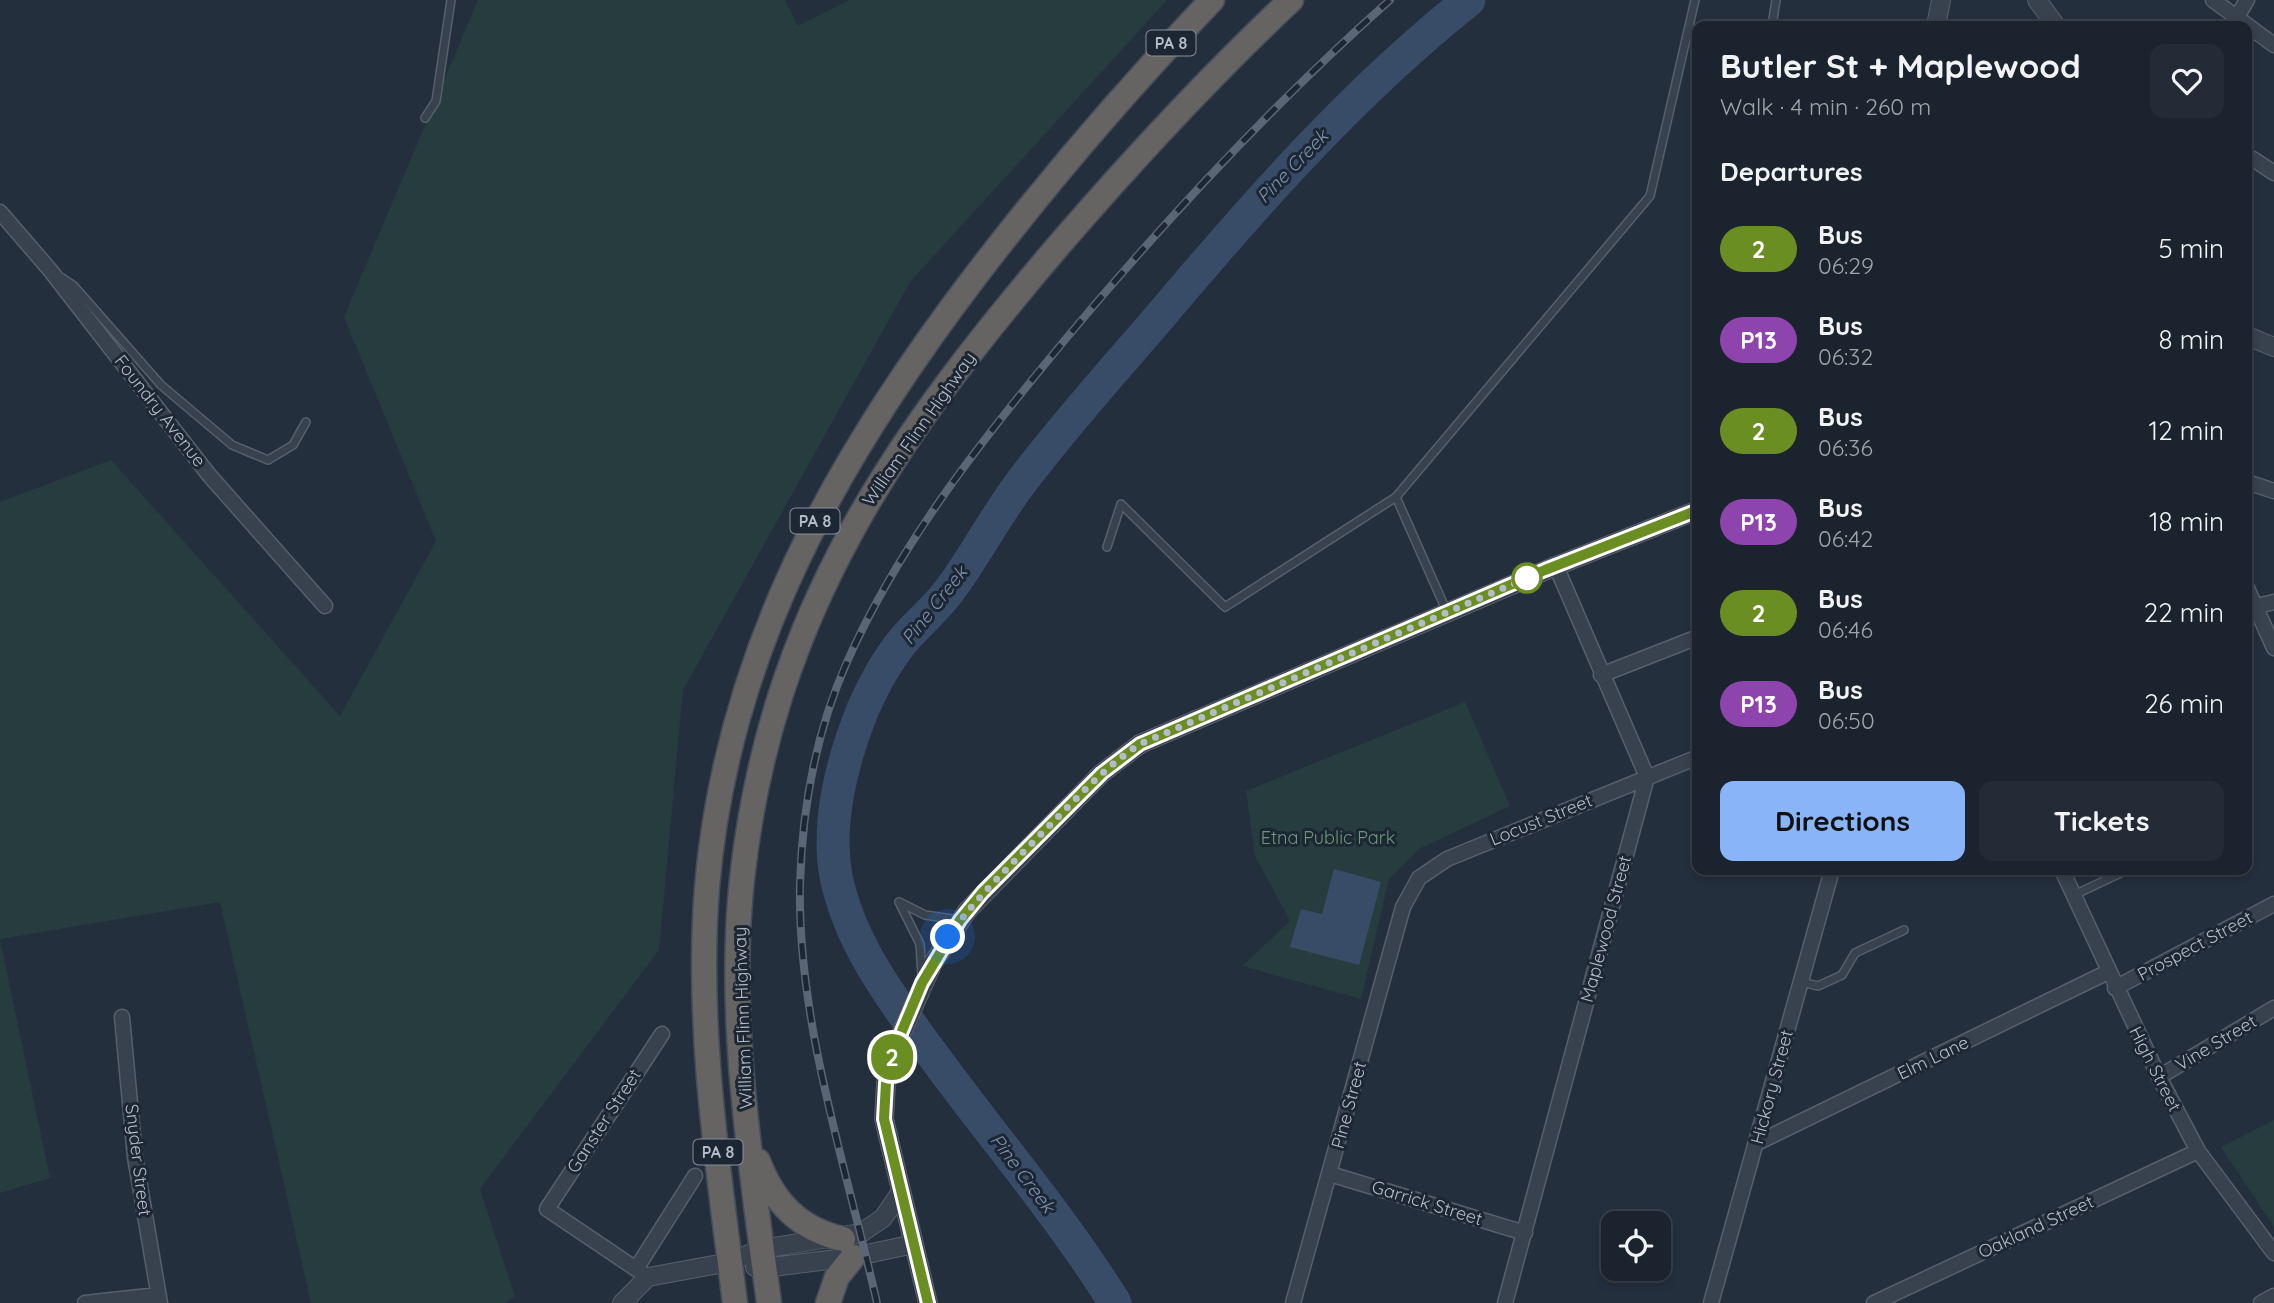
<!DOCTYPE html>
<meta charset="utf-8">
<style>
:root{--surface:#1b232e;--page:#242b36;--text:#f1f3f6;--muted:#a0a4aa;--line:#39404a;--accent:#8ab4f8}
body{margin:0;font-family:Quicksand,sans-serif;background:var(--page);color:var(--text);height:100vh;display:flex;flex-direction:column;font-size:26px;white-space:nowrap}
*{box-sizing:border-box;margin:0}
p{font-size:23px;color:var(--muted)}
.icon{flex:none;width:38px;height:38px;fill:none;stroke:currentColor;stroke-width:2;stroke-linecap:round;stroke-linejoin:round}
.map{position:relative;flex:1;overflow:hidden}
.details{position:absolute;left:1692px;top:21px;width:560px;height:854px;display:flex;flex-direction:column;background:var(--surface);border-radius:14px;box-shadow:0 4px 10px #0003,0 0 0 2px var(--line)}
.details>*{flex:none}
.badge{padding:0 14px;border-radius:23px;font-size:24px;line-height:46px}
.tools{position:absolute;left:1601px;top:1211px;display:grid;gap:14px}
.tools a{display:grid;place-items:center;width:70px;height:70px;border-radius:14px;background:var(--surface);box-shadow:0 4px 10px #0003,0 0 0 2px var(--line);font-size:35px}
.you{position:absolute;width:35px;height:35px;margin:-18px;border:5px solid #fff;border-radius:50%;background:#1a73e8;box-shadow:0 0 0 10px #1a73e833}
.map>.badge{position:absolute;translate:-50% -50%;box-shadow:0 0 0 4px #fff}
h2{padding:0 28px;font-size:26px;line-height:63px}
.round{display:grid;place-items:center;flex:none;width:74px;height:74px;border-radius:14px;background:var(--page)}
.summary{display:flex;align-items:center;justify-content:space-between;height:119px;padding:0 28px}
h1{font-size:33px;font-weight:800;line-height:52px}
.primary-button{display:flex;gap:14px;margin-top:auto;padding:14px 28px}
.primary-button a{flex:1;height:80px;border-radius:14px;background:var(--accent);color:#111;font-size:28px;font-weight:800;line-height:80px;text-align:center}
.primary-button a+a{background:var(--page);color:var(--text)}
ul{padding:0;list-style:none}
li{display:flex;align-items:center;gap:21px;height:91px;padding:0 28px}
li div{flex:1}
li b{display:block;font-size:26px}
li em{font-style:normal}
li .badge{min-width:77px;font-weight:700;text-align:center}
.map>svg:first-child{display:block}
</style>
<div class="map">
<svg width="2274" height="1303" viewBox="0 0 2274 1303">
<rect width="100%" height="100%" fill="#242f3e"/>
<path fill="#263c3f" d="M478,0H785L798,26L850,0H1167L910,282L683,690L659,950L480,1189L515,1296L505,1303H311L220,902L0,939L50,1178L0,1193V502L111,460L340,716L436,541L344,317Z
M1465,702L1510,806L1419,849L1389,879L1361,999L1242,966L1290,921L1255,856L1246,791Z
M2274,1120V1227L2221,1147Z"/>
<path fill="#394c67" d="M1334,869L1381,882L1359,965L1290,947L1301,909L1322,914Z"/>
<g fill="none" stroke-linecap="round" stroke-linejoin="round">
<path stroke="#394c67" stroke-width="33" d="M1115,1303C1059,1213 989,1133 927,1047C889,995 849,941 836,876C826,822 843,758 863,709C875,682 890,654 910,633C923,619 938,606 949,591C977,554 997,512 1026,476C1067,422 1113,371 1157,320C1253,206 1352,93 1469,0"/>
<g stroke="#565f6c" stroke-width="10">
<path id="service" d="M1772,26L1776,0
M425,118L436,101L451,0
M62,278L74,286L161,385L232,445L268,460L293,445L306,422
M1107,547L1121,504L1225,607L1396,497
M1447,612L1396,497L1650,196L1695,0
M2074,895L2127,870
M899,902L920,944L922,976
M899,902L925,915L959,920
M1801,982L1818,986L1842,975L1855,953L1904,930"/>
</g>
<g stroke="#565f6c" stroke-width="17">
<path id="minor" d="M2213,0L2274,45
M2232,25L2247,0
M2253,159L2274,173
M0,212L50,270L209,475L325,606
M2247,482L2274,491
M2247,588L2274,648
M2248,608L2274,602
M1601,675L1698,637
M2062,870L2159,1077L2198,1151L2274,1253
M2115,988L2274,904
M122,1017L135,1157L160,1303
M2159,1077L2274,1008
M1757,1143L2108,972
M1330,1174L1525,1233
M636,1269L695,1176
M648,1277L547,1209L662,1034
M85,1303L158,1295
M1293,1303L1403,907L1419,878L1447,859L1698,757
M1505,1303L1647,777L1556,566
M1711,1303L1832,870
M1874,1303L2198,1151
M2261,1303L2274,1296"/>
</g>
<g stroke="#565f6c" stroke-width="20">
<path id="tertiary" d="M2037,0L2056,26
M1936,26L1941,0
M2247,336L2274,347
M755,1267L764,1268L853,1257L914,1244
M622,1303L648,1277L730,1262L761,1249L861,1233L883,1218L901,1192
M928,1303L884,1119L886,1083L894,1050L933,963L967,911L1102,773L1140,744L1556,566L1698,510"/>
</g>
<g stroke="#434c59" stroke-width="27">
<path id="trunk" d="M758,1161C774,1203 799,1229 843,1239
M735,1303C718,1166 696,1026 707,887C727,653 834,462 974,278C1048,181 1128,88 1212,0
M769,1303C751,1166 727,1017 742,879C771,613 895,436 1065,238C1137,155 1211,75 1291,0
M828,1303L837,1277L853,1257"/>
</g>
<use href="#service" stroke="#38414e" stroke-width="7"/>
<use href="#minor" stroke="#38414e" stroke-width="14"/>
<use href="#tertiary" stroke="#38414e" stroke-width="18"/>
<use href="#trunk" stroke="#656462" stroke-width="24"/>
<g stroke="#5a6575" stroke-width="8">
<path id="rail" d="M877,1303C847,1169 797,1022 800,884C802,808 816,732 847,662C900,542 985,436 1069,335C1168,217 1274,103 1390,0"/>
</g>
<use href="#rail" stroke="#1d2633" stroke-width="5" stroke-dasharray="16" stroke-linecap="butt"/>
</g>
<g fill="none" stroke-linecap="round" stroke-linejoin="round">
<g stroke="#fff" stroke-width="16">
<path id="line" d="M928,1303L884,1119L886,1083L894,1050L922,983L960,920L983,892L1102,773L1140,744L1545,570L1698,510"/>
</g>
<use href="#line" stroke="#6b8e23" stroke-width="10"/>
<path stroke="#b4bcc9" stroke-width="7" stroke-dasharray="0 12.6" d="M948,937C977,896 1014,862 1049,826C1078,797 1106,766 1140,744L1527,578"/>
</g>
<circle fill="#fff" stroke="#6b8e23" stroke-width="3.5" cx="1527" cy="578" r="14"/>
<g text-anchor="middle" stroke-width="6" stroke-linejoin="round" paint-order="stroke">
<g fill="#1d2633" stroke="#878f9c" stroke-width="2">
<rect x="1146.5" y="30.5" width="49" height="25" rx="5"/>
<rect x="790.5" y="508.5" width="49" height="25" rx="5"/>
<rect x="693.5" y="1139.5" width="49" height="25" rx="5"/>
</g>
<g font-size="16" font-weight="bold" fill="#b4bcc9">
<text x="1171" y="49">PA 8</text>
<text x="815" y="527">PA 8</text>
<text x="718" y="1158">PA 8</text>
</g>
<g font-size="18" fill="#b4bcc9" stroke="#1d2633">
<text transform="translate(160 411) rotate(52)" y="6">Foundry Avenue</text>
<text transform="translate(919 429) rotate(-55)" y="6">William Flinn Highway</text>
<text transform="translate(1541 820) rotate(-22)" y="6">Locust Street</text>
<text transform="translate(1606 929) rotate(-75)" y="6">Maplewood Street</text>
<text transform="translate(2195 946) rotate(-28)" y="6">Prospect Street</text>
<text transform="translate(743 1018) rotate(-92)" y="6">William Flinn Highway</text>
<text transform="translate(2216 1043) rotate(-31)" y="6">Vine Street</text>
<text transform="translate(1933 1058) rotate(-26)" y="6">Elm Lane</text>
<text transform="translate(2155 1069) rotate(63)" y="6">High Street</text>
<text transform="translate(1772 1087) rotate(-75)" y="6">Hickory Street</text>
<text transform="translate(1349 1105) rotate(-75)" y="6">Pine Street</text>
<text transform="translate(604 1121) rotate(-57)" y="6">Ganster Street</text>
<text transform="translate(138 1160) rotate(83)" y="6">Snyder Street</text>
<text transform="translate(1427 1203) rotate(17)" y="6">Garrick Street</text>
<text transform="translate(2036 1227) rotate(-25)" y="6">Oakland Street</text>
</g>
<g font-size="18" fill="#6b9a76" stroke="#1d2633">
<text x="1328" y="844">Etna Public Park</text>
</g>
<g font-size="19" font-style="italic" fill="#7c92b1" stroke="#1d2633">
<text transform="translate(1292 166) rotate(-46)" y="7">Pine Creek</text>
<text transform="translate(934 605) rotate(-52)" y="7">Pine Creek</text>
<text transform="translate(1023 1173) rotate(53)" y="7">Pine Creek</text>
</g>
</g>
</svg>
<div class="tools">
<a><svg class="icon" aria-label="locate" viewBox="0 0 24 24"><circle cx="12" cy="12" r="6"/><path d="M12 2v4M12 18v4M2 12h4M18 12h4"/></svg></a>
</div>
<div class="you" style="left:948px;top:937px"></div>
<b class="badge" style="left:892px;top:1057px;background:#6b8e23;color:#fff">2</b>
<section class="details">
<div class="summary"><div><h1>Butler St + Maplewood</h1><p>Walk · 4 min · 260 m</p></div><a class="round"><svg class="icon" aria-label="heart" viewBox="0 0 24 24"><path d="M12 20l-8-8c-3-5 5-10 8-4 3-6 11-1 8 4z"/></svg></a></div>
<h2>Departures</h2>
<ul>
<li><span class="badge" style="background:#6b8e23;color:#fff">2</span><div><b>Bus</b><p>06:29</p></div><em>5 min</em></li>
<li><span class="badge" style="background:#8e44ad;color:#fff">P13</span><div><b>Bus</b><p>06:32</p></div><em>8 min</em></li>
<li><span class="badge" style="background:#6b8e23;color:#fff">2</span><div><b>Bus</b><p>06:36</p></div><em>12 min</em></li>
<li><span class="badge" style="background:#8e44ad;color:#fff">P13</span><div><b>Bus</b><p>06:42</p></div><em>18 min</em></li>
<li><span class="badge" style="background:#6b8e23;color:#fff">2</span><div><b>Bus</b><p>06:46</p></div><em>22 min</em></li>
<li><span class="badge" style="background:#8e44ad;color:#fff">P13</span><div><b>Bus</b><p>06:50</p></div><em>26 min</em></li>
</ul>
<div class="primary-button"><a>Directions</a><a>Tickets</a></div>
</section>
</div>
